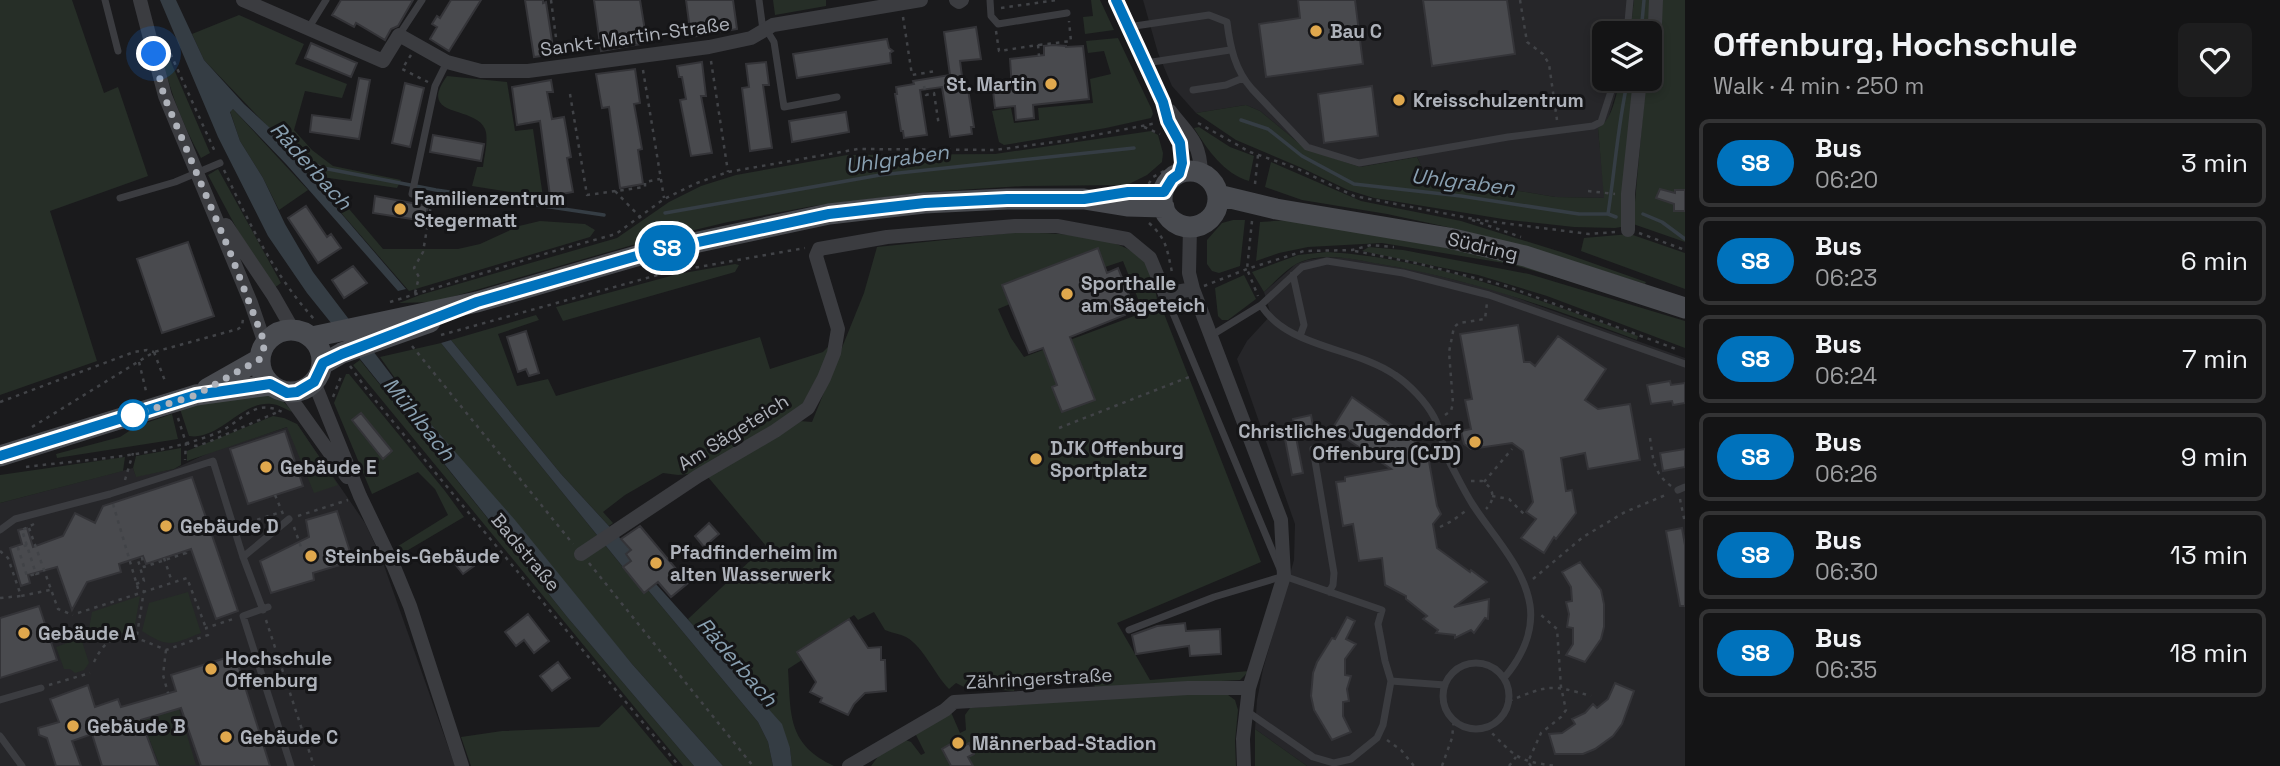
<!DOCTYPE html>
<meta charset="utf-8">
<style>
:root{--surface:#141415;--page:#1d1d1e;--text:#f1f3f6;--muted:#9d9ea0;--line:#333334}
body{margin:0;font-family:"Space Grotesk",sans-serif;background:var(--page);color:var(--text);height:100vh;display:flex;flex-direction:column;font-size:26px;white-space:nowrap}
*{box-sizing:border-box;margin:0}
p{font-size:23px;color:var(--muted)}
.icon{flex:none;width:38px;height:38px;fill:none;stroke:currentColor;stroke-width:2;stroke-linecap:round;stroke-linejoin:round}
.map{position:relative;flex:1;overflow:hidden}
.details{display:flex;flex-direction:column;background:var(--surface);width:595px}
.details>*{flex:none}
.badge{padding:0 14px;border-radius:23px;font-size:24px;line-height:46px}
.controls{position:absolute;left:1592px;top:21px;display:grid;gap:14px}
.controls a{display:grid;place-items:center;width:70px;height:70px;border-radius:10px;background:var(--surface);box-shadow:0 4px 10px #0003,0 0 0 2px var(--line);font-size:35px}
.you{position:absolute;width:35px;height:35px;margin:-18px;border:5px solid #fff;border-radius:50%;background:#1a73e8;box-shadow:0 0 0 10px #1a73e833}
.map>.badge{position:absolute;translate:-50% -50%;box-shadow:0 0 0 4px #fff}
.round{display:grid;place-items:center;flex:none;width:74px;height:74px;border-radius:10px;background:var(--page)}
.head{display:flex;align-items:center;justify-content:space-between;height:119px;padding:0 28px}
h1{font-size:33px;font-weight:600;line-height:52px}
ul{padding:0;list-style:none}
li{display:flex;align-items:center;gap:21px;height:88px;margin:0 14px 10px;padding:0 14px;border:4px solid var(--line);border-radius:10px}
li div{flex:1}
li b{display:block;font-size:26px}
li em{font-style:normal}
li .badge{min-width:77px;font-weight:700;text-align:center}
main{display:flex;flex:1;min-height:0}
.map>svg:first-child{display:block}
</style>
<main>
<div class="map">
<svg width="1685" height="766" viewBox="0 0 1685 766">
<rect width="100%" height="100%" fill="#1a1a1c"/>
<path fill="#262629" d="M1143,0H1634L1630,33H1605V79H1620L1609,116L1604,125L1598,129L1605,198L1555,197L1441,178L1425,174L1417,157L1360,167L1306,149L1260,111L1246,105L1196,113L1172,86L1158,53Z
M1327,257L1348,258L1416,270L1495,290L1685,358V766H1307L1255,729L1257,700L1263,669L1294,560L1295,524L1237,359L1247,341L1271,315L1264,292L1296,264L1307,260Z
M297,424L365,523L381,557L455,766H0V503L133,468L136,476L174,469L215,450Z"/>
<path fill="#262e27" d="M0,0H72L104,93L118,87L148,176L50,211L97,361L0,395Z
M773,0H826V6L775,15Z
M1091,0H1100L1114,30L1085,34L1083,17L1093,16Z
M1634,0H1652L1648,33H1630Z
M1661,0H1685V242L1633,224L1646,79H1650V57L1657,36Z
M239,15L304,44L295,64L347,84L342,98L305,91L294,130L312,150L333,166L401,180L397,188L322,177L383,249H458L480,244L519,226L540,221L585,224L595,230L590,237L409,291L297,162L298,158L204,60L192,34Z
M1118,38L1152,110L1153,114L1151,118L1106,128L1004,145L999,142L992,111L1011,108L1014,123L1039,120L1038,108L1093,103L1090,79L1111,74L1104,51L1088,53L1086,41Z
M161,39L210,153L201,158C180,120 167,83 158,40Z
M447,76L507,82L515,131L533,129L543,197L472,186L477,167H483C484,157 489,139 485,129C475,105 416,119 447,76Z
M1620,79H1636L1621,227L1615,228L1574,227L1509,220L1374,198L1348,190L1302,168L1236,140L1196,113L1246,105L1260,111L1306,149L1360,167L1417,157L1425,174L1441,178L1555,197L1604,198L1598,128C1613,120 1616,94 1620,79Z
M233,109L308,190L279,210L263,178L240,141L230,111Z
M1199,127L1230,147L1254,156L1249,181C1224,174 1207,149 1194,128Z
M1151,131L1158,135L1163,153L1162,162L1147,175L1127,185L1024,186L926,192L813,206L728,222L636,244L434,302L399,303L420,295L617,238L669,202L701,186L736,175L847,155L995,154Z
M1271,162L1361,201L1461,221L1561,252L1646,282L1645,284L1542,252L1452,228L1387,214L1302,200L1265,187Z
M218,169L281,283L274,288L238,231L208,175Z
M1233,220H1245L1240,266L1219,273L1212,271L1207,264V240L1222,223Z
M1288,220L1500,257L1655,305L1510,264L1382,243L1308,247L1279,253L1256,261L1260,222Z
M1020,232C1053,234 1130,233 1148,267C1153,276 1155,289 1157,299L1140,304L1123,261L1105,267L1097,248L1003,285L1010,304L998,309L1011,338L1024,357L1161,306L1261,562L1117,623L1150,680L1249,671L1240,680L1095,688L1093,678H1017L1014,691L964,687L956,683L949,689C934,674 924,647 906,637C900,634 892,633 885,630L874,612L858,620L854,615L798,651L802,660L788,669C791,715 787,744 834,766H792L790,748L688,619L766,546L708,477L799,421L812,422L864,293L877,247Z
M1630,234L1685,253V289L1581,251L1584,238Z
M1369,247L1403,250L1529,274L1685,321V348L1547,296L1478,275L1362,251Z
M1327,252C1434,258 1539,300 1638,336L1637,340C1553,308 1469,279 1380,264C1357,260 1330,253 1306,260C1290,264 1276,281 1264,292L1252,272L1298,255Z
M735,264L739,265L735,272L563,321L556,307L678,274Z
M1244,275L1256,299L1228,320H1222L1218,316L1215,288Z
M536,315L539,320L498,334L517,386L548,379L556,396L760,337L770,369L823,352L831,344L830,354L801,407L698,473L678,475L663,473L625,495L603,512L613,523L609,526L561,474L451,340Z
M441,343L644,593L648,590L758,722L768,742L773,766H723L632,664L414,405L380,357Z
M360,360L568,618L694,766H683L353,365Z
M346,374H349L445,491L464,517L398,556L395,548L448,515L435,489L418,472L372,494L334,403Z
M242,392C266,392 277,390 292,412C285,409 278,404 271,404C241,401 219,441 189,436L180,409Z
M172,414L178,439L57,458L56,454L120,437L137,426Z
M273,416L284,418L297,424L338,485L314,493L287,427L187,461V451Z
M181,448V465L174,469L136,477L133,468L136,456Z
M125,457L123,471L0,503V475Z
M188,592L201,633C172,644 170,649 142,631L149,603Z
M140,596L134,630L101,639L89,629L92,612Z
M81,638L89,663L84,670L75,673L70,669H64L56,647Z
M1186,693L1228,695L1235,700L1238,710L1235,741L1236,766H871L883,750L903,739L911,742L921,755L925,753L915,733L950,710L960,733L966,730L965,715L970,708Z
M622,705L673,766H471L461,737L502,731L599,727Z
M179,709L196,765L160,766L142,721Z
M1255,729L1307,766H1255Z"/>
<path fill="#353d44" d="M160,0H176L204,60L244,104L295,151L297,162L406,289L398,291L286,164L233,109L230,112L240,141L263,178L285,224L313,272L414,405L515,520L632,664L723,766H694L568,618L307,293L268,236L218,137Z
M451,340L561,474L631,550L626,555L631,561L623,567L441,343Z
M656,584L782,724L790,748L792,766H773L768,742L758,722L648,590Z"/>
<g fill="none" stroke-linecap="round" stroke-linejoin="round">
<path stroke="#353d44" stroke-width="3.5" d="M1641,33L1644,0
M1241,120L1268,129L1302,156L1354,184L1461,196L1579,214H1608L1616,217
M297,158L323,168L436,190L604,215
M665,213L880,175L1134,148
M1608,214C1615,169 1618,123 1628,79
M1643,214L1662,222L1685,239"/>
</g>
<path fill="#494a4e" stroke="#343438" stroke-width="2" d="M341,0H413L398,26L391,29L385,40L356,23L354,27L332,15Z
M451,0H481L449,51L430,39L437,27L432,24L437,16L440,18Z
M525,0H543V3L546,2L554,54L534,57Z
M594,0H640L647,43L601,51Z
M686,0H733L737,29L691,37Z
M1298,0H1355L1363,64L1266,77L1259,24L1300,18Z
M1423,0H1507L1515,54L1432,66Z
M976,27L981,59L960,61L963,84L967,83L974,127H971L972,134L950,137L942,87L920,90L927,135L904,138L903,131H901L895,94H897L896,87L914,84L913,81L950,75L944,32Z
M887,39L889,48L893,51L890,53L891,63L797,78L793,54Z
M311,43L357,63L351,77L305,58Z
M1053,45L1066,46V47L1083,46L1089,99L1033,105L1034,118L1016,120L1015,106L995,108L993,91L1012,89L1010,59L1044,55V46Z
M702,62L706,96H701L712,153L691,156L680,100L686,99L682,77H679L677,66Z
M766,62L769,85H763L772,148L750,151L742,88L749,87L746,64Z
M635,69L640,103L634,104L642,149L638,150L643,184L620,188L609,107L602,108L596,74Z
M359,78L370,80L359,139L310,132L312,115L351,120Z
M551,80L553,92H547L552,119L564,117L571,157L567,158L573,192L550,196L540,121L517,125L512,87Z
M405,83L424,88L410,147L392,143Z
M1372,86L1378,136L1324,143L1318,94Z
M846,112L849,132L792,142L789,121Z
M433,135L484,144L481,161L430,152Z
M1660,189L1675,193V190H1685V211H1674V204L1656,198Z
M375,196L428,206L425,221L373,213Z
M306,206L327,237L331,234L341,248L318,263L288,218Z
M188,242L214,316L162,333L137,259Z
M1098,248L1107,273L1118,268L1133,305L1123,309L1125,315L1070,337L1095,400L1062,412L1052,387L1057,385L1043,348L1029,353L1002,285Z
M353,266L367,283L344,298L332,280Z
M1518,325L1524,362H1530L1535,366L1558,336L1606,369L1585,400L1598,409L1630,404L1640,460L1588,469L1585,453L1561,458L1566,491L1572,490L1576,513L1556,539L1554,537L1544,553L1521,538L1536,519L1526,512L1533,502L1523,451L1512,443L1471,449L1464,444L1461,431L1471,429L1465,400L1472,399L1460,334Z
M526,331L539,373L529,376L526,369L518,372L507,337Z
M1670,381L1671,385L1685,383V403L1673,405L1672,401L1651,404L1647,385Z
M1352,397L1427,450L1437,506L1441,514L1433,524L1437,548L1470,572L1471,570L1487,582L1454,607L1489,599L1488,619L1485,618L1474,633L1471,630L1455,638V635L1436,633L1438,630L1423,619L1427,616L1406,599V596L1385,585L1382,558L1359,561L1353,524L1343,526L1336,482L1345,481V477L1391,469L1332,429Z
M361,413L392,451L383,459L352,420Z
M1311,415L1314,431L1297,435L1293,419Z
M285,431L303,486L248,504L230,449Z
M1296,437L1303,473L1292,475L1285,439Z
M1685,449V467L1663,471L1660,453Z
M192,477L238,611L216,619L191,549L146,564L143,556L119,564L121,572L87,582L72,610L57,567L28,575L30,583L21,586L10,548L22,544L18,530L27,528L33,547L63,536L75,513L95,523L103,506Z
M337,511L353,561L313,573L314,580L271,593L260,561L309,537L306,520Z
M709,523L719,534L704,547L695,536Z
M640,526L688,583L671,597L658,582L644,593L623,567L631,561L626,554L631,550L621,539Z
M1682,528L1685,545V606H1680L1666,531Z
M462,550L474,566L463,574L451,559Z
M1580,562L1601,590L1604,604V627L1601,639L1585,662L1566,655L1573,644V628L1567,627L1569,614L1566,602L1572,601L1571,587L1562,572Z
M39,606L57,660L0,678V618Z
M528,614L549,641L534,653L524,640L516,646L505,632Z
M1347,617L1355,621L1346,639L1356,644L1345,659V675L1351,676L1347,689L1349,701L1343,702V716L1351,732L1332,740L1314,710L1311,696L1313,673L1317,662L1332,638L1335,639Z
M849,619L868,648L881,647V660H885L886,691L865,693L854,704L848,715L820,702L822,698L810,692L816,682L797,652Z
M1185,623L1186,631L1220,629L1221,654L1190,656L1189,646L1136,654L1132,635L1157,626Z
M235,655L270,766H201L181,708L141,720L158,766H102L92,734L72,741L81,766H56L47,738L39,735L38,728L59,722L50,699L88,685L95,707L118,699L121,707L176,691L171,675Z
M558,662L570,678L552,691L540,676Z
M1615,683L1634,691L1622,724L1613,736L1595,749L1583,754H1555L1549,734L1562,733L1575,724L1572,719L1585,713L1593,704L1597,708L1608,699Z
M954,742L958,750L969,743L974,754L968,757L973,766H951L942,749Z"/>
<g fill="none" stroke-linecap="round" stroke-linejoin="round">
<path stroke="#414347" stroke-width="2.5" stroke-dasharray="3.5 5" stroke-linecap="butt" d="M551,0L558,53
M1520,0L1527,42L1543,54L1549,64L1557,120
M1001,8L1057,0
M903,17L912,75L936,71
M996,31L999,51L1038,45L1039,56
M1039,45L1071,41L1069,21
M167,46L216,154
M411,55L402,69L428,82
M711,61L728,172
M643,70L664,198
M924,86L926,95L934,93L939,126
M570,94L587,195L645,187V182L660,179
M1198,123L1250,152L1296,168L1354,196L1479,220L1589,234L1615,232
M1144,127L1160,134
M224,170C249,223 274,275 314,319
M1255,184L1258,155
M615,191L641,218
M1144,191L1153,177L1166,170
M1588,191L1615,194
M1472,220L1521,237
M1252,221L1247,269L1258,296
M1149,223C1167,239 1167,250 1172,272
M1639,233L1685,250
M1355,251L1416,263L1506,286L1676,349
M1204,286L1247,269L1304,251L1352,250L1371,245L1394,247
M415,293L419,277L414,268L423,252L432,199L422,196
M390,302L551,252L616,234L664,199L697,183L728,172L858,149L995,150L1070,140L1157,123
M441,335L665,273L805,248
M412,346L573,544
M154,352L165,381
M139,362L146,391
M350,366L370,394L679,766
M333,397L342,374
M0,402L134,352L147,350L154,352
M1445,415L1451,411L1453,403L1449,352L1454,327L1459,323L1485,319L1487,303
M178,418L186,443L185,460
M32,427L154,352L238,329L242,326L243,319
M1059,428L1189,377
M1650,438C1653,458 1653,473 1671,486
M186,443L196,446L206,443L280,411
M26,467C88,459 157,457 217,433C241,423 254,396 284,413
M125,480L133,453
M1471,481H1482C1494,488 1496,499 1486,509
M1484,482L1512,449
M275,495L283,514
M1492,496L1509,499L1526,516
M1680,499L1685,523
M113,504L139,592
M298,516L348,500
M34,524L22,530L36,574L43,572
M241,525L281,512
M294,527L302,550
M1440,527L1452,521L1467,510
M29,528L58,609L73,615
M27,545L18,548L27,576L36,574
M0,551L8,558L21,596L50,590
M164,558L172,582
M589,563L753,766
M1533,579L1583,537L1625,512L1668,494
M136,584L144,581L138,560L142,558L144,567L186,553L185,551
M0,598L21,596
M78,613L187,578L206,628
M266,620L314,766
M137,635L144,590
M166,650L163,675L168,693
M94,662C112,623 137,638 166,650L208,635L206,628L233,619
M49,685L90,673
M1509,701C1549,685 1550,684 1591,696
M1486,727C1515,756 1515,761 1556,766
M1387,740L1401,750L1414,766
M1442,766L1452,738L1454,720
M1509,766L1516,757
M1531,766L1528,762L1541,733L1561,717L1566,710L1561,687L1557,629L1541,615"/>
<path stroke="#3b3c40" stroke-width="7" d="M105,0L118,51
M759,0L763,30
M990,0L991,16L998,24L1067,13
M1128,27L1209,15L1227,22C1230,47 1235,70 1252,89L1307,147L1359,163L1508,137L1593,126L1601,122L1615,79
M308,29L326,0
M766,29L774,42L784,107L837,97
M1627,33L1630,0
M399,35L422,0
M1146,63L1230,50
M1193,90L1226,85L1243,78
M412,194L435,86L447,62
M120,198L175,182L220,163
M1293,275L1304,325L1300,336
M1165,294L1280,569
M1261,305C1287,348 1355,347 1395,375C1410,385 1426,402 1434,417C1442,431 1442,449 1450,463C1457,476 1464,491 1473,505C1493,536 1524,567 1530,605C1534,632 1521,658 1504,678
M1212,335L1261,305L1302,267L1327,261L1403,273L1489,295L1685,364
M1313,449L1334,573L1333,585L1329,592
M1678,490L1685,487
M0,530L15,519L110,494L213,461L243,557L263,610
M243,557L289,519
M268,607L243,616L291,766
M1129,630L1214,597L1284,576L1382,610L1378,624L1385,661L1391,681L1383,725L1377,738L1351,759L1334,763L1313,757L1245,710
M1443 696a33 33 0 1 1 66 0a33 33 0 1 1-66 0Z
M1391,681L1445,685
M0,700L41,688
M0,736L22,766"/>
<path stroke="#3b3c40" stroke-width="14" d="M140,0L165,96L251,303L265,344
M243,0L383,61L399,35L447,62L481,71H528L709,47L751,38L773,25L921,0
M956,0L959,2L962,0
M1116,0L1163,102L1168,121L1180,143L1182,163L1179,174
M1650,42L1655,24L1656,0
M1170,111C1189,136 1200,140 1201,174
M226,225L273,295L293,330
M1190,227L1189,273L1193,289L1281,520L1284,576L1249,688L1243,739L1244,766
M1628,230V194L1640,79
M314,382L360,496L394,567L410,606L462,766
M287,393L347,477
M581,554L698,476L775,431L808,408L824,378L834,353L838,329L816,256L819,249L887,237L1015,226H1057L1127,239L1150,258L1165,294L1193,289
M849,766L945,710L954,702L1188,688H1249"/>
<path stroke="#494b50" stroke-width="21" d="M1162 199a28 28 0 1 1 56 0a28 28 0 1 1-56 0Z
M1218,195L1276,209L1449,238L1525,256L1685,308
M260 361a31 31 0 1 1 62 0a31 31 0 1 1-62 0Z
M312,337L477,302L647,253L829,214L924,203L1007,199H1084L1127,206L1164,207
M323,364L342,353L430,322
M207,389L260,359
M0,456L196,395L270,385"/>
</g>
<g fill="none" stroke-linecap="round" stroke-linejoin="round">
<g stroke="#fff" stroke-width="16">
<path id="line" d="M0,456L196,395L270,384L287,393L297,392L314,382L323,363L342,354L477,302L647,253L829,214L925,203L1007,199H1084L1128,192H1164L1172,179L1179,174L1182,163L1180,143L1168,121L1163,102L1116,0"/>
</g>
<use href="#line" stroke="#0072bc" stroke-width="10"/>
<path stroke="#aeb2ba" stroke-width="7" stroke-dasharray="0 12.6" d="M133,415L196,395L260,359L265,344L230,252L164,96L154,54"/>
</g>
<g fill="#e0a84d" stroke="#151517" stroke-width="2.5">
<circle cx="1316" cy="31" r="7"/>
<circle cx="1051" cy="84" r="7"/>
<circle cx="1399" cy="100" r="7"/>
<circle cx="400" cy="209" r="7"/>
<circle cx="1067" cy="294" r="7"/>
<circle cx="1475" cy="442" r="7"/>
<circle cx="1036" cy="459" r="7"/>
<circle cx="266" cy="467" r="7"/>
<circle cx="166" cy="526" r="7"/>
<circle cx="311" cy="556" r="7"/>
<circle cx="656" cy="563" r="7"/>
<circle cx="24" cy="633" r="7"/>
<circle cx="211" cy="669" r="7"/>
<circle cx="73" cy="726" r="7"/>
<circle cx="226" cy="737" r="7"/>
<circle cx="958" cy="743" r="7"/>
</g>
<circle fill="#fff" stroke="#0072bc" stroke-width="3.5" cx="133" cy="415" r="14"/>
<g text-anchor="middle" stroke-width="6" stroke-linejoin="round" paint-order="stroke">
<g font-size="19" font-weight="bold" fill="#aeb2ba" stroke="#151517" text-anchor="start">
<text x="1330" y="38">Bau C</text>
<text x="1037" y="91" text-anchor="end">St. Martin</text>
<text x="1413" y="107">Kreisschulzentrum</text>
<text x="414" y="205">Familienzentrum<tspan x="414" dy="22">Stegermatt</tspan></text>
<text x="1081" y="290">Sporthalle<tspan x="1081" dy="22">am Sägeteich</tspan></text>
<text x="1461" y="438" text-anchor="end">Christliches Jugenddorf<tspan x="1461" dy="22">Offenburg (CJD)</tspan></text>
<text x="1050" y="455">DJK Offenburg<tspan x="1050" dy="22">Sportplatz</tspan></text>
<text x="280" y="474">Gebäude E</text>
<text x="180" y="533">Gebäude D</text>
<text x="670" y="559">Pfadfinderheim im<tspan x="670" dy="22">alten Wasserwerk</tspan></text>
<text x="325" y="563">Steinbeis-Gebäude</text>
<text x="38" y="640">Gebäude A</text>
<text x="225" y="665">Hochschule<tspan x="225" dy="22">Offenburg</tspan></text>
<text x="87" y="733">Gebäude B</text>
<text x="240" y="744">Gebäude C</text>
<text x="972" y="750">Männerbad-Stadion</text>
</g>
<g font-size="19" fill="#aeb2ba" stroke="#151517">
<text transform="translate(635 36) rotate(-8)" y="7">Sankt-Martin-Straße</text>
<text transform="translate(1483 246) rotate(13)" y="7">Südring</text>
<text transform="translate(733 432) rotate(-32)" y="7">Am Sägeteich</text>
<text transform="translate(526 552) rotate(50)" y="7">Badstraße</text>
<text transform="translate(1039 678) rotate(-3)" y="7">Zähringerstraße</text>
</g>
<g font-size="21" font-style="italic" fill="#89a0b1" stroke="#151517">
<text transform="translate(897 159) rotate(-8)" y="7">Uhlgraben</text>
<text transform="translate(311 166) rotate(48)" y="7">Räderbach</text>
<text transform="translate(1463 182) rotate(7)" y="7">Uhlgraben</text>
<text transform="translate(419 419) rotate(51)" y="7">Mühlbach</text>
<text transform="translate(737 662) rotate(49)" y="7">Räderbach</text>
</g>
</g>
</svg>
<div class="controls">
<a><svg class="icon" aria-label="layers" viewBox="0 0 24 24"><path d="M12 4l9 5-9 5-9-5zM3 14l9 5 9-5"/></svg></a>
</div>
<div class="you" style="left:154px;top:54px"></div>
<b class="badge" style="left:667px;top:248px;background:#0072bc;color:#fff">S8</b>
</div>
<section class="details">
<div class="head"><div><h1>Offenburg, Hochschule</h1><p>Walk · 4 min · 250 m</p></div><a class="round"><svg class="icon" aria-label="heart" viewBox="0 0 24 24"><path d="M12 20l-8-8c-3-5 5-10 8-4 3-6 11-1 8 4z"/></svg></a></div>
<ul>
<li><span class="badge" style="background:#0072bc;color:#fff">S8</span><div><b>Bus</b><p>06:20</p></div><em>3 min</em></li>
<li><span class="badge" style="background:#0072bc;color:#fff">S8</span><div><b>Bus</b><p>06:23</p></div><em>6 min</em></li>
<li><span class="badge" style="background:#0072bc;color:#fff">S8</span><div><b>Bus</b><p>06:24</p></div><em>7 min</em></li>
<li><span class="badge" style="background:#0072bc;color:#fff">S8</span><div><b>Bus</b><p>06:26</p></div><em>9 min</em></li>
<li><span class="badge" style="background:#0072bc;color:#fff">S8</span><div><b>Bus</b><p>06:30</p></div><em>13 min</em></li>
<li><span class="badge" style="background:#0072bc;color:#fff">S8</span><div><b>Bus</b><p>06:35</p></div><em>18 min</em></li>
</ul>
</section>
</main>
